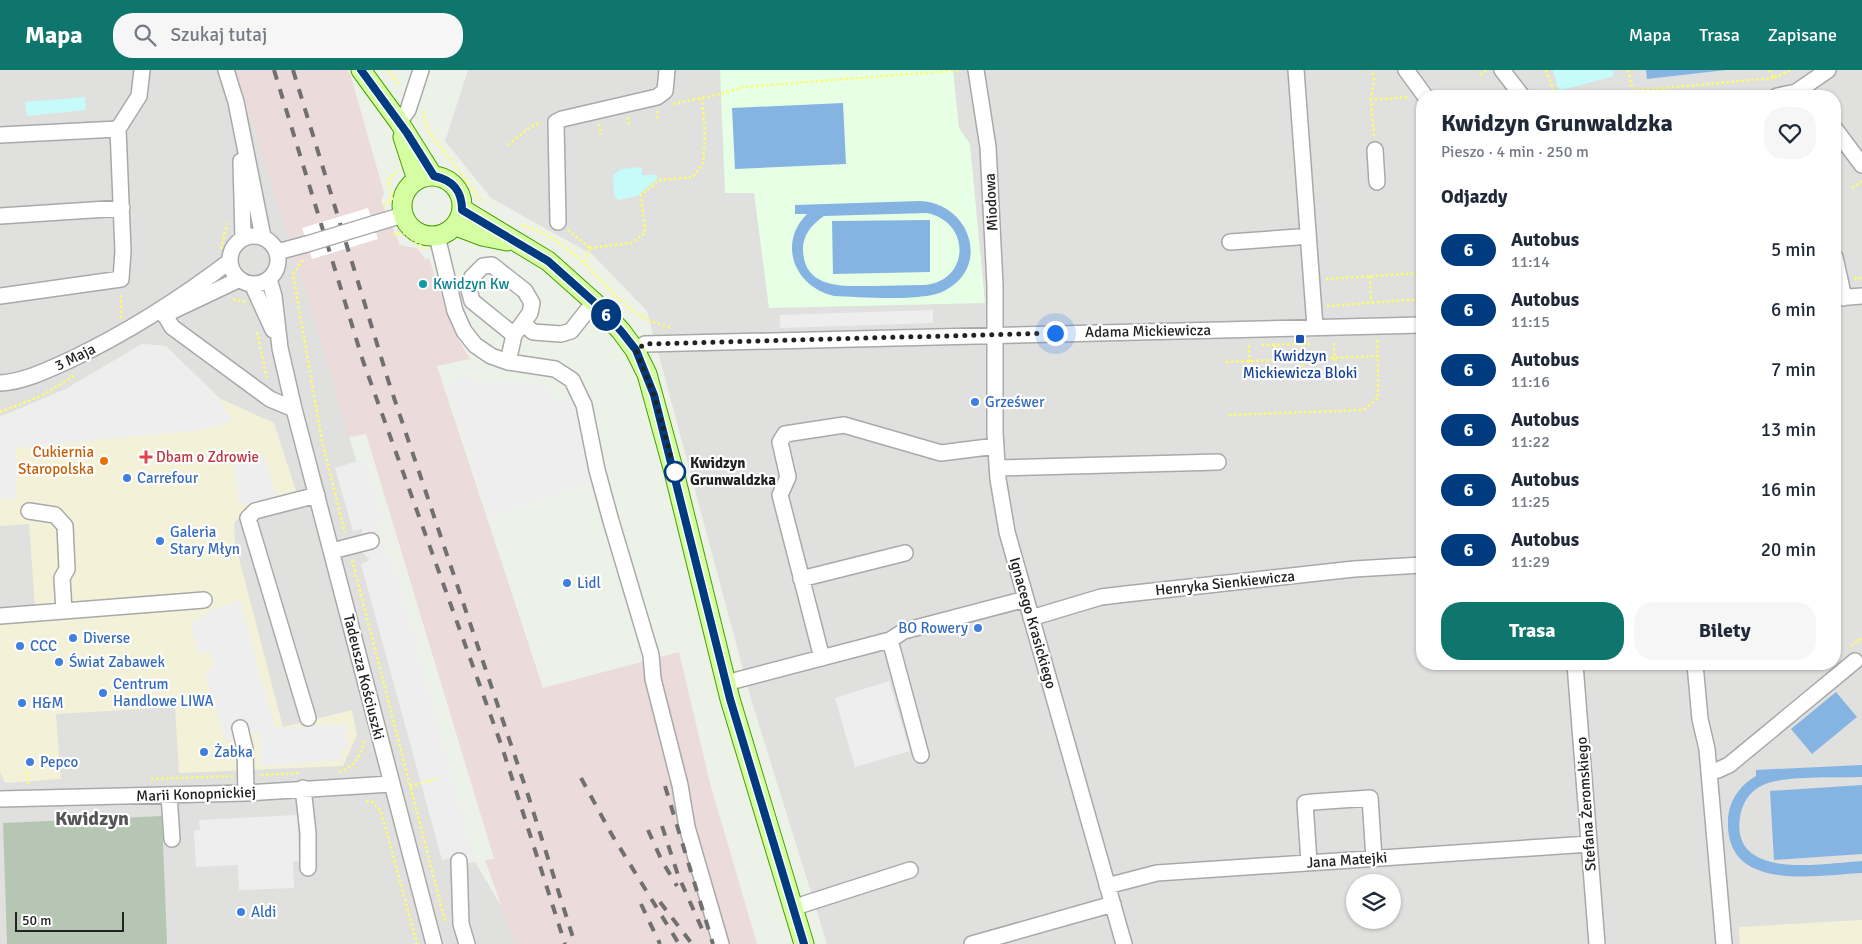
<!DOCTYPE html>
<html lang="pl">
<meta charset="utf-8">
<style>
:root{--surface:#fff;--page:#f6f6f7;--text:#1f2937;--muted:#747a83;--accent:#0f766e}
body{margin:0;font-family:Signika,sans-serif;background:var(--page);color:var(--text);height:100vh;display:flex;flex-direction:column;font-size:19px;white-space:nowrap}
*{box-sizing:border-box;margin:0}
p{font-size:16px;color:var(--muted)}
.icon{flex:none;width:28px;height:28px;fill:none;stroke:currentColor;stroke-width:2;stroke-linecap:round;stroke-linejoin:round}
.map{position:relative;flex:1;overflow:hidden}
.details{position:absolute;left:1416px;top:20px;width:425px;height:580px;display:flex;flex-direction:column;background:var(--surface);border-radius:20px;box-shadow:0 1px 4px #0004}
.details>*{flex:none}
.badge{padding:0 10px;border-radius:16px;font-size:18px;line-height:32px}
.tools{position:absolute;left:1346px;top:804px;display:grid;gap:10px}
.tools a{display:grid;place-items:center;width:55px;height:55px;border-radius:50%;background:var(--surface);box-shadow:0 1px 4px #0004;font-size:25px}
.scale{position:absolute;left:15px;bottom:12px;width:109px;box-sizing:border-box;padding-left:5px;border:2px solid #222;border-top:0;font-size:14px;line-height:18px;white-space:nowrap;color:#222;-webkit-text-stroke:4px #fff;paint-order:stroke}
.you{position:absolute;width:25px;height:25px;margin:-12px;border:4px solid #fff;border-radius:50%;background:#1a73e8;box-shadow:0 0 0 8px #1a73e833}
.map>.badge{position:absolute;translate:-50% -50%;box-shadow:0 0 0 2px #fff}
h2{padding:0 25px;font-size:19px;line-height:45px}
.round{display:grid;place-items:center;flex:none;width:52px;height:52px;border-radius:20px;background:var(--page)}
.head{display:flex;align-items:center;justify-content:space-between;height:85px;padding:0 25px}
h1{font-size:24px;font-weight:800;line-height:38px}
.button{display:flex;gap:10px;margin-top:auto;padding:10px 25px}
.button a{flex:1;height:58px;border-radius:20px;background:var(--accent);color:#fff;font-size:20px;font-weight:800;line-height:58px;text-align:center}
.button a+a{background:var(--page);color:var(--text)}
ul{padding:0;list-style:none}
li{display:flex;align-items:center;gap:15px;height:60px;padding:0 25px}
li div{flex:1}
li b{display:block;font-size:19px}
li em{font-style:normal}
li .badge{min-width:55px;font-weight:700;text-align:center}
header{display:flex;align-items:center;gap:30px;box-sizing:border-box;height:70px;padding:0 25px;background:var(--accent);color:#fff}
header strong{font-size:24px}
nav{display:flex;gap:28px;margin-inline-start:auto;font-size:18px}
.search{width:350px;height:45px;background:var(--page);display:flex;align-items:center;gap:12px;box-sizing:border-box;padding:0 18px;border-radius:20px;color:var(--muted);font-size:19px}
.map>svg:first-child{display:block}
</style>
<header>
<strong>Mapa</strong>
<div class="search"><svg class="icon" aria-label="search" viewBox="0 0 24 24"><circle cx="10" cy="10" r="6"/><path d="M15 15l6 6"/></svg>Szukaj tutaj</div>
<nav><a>Mapa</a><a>Trasa</a><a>Zapisane</a></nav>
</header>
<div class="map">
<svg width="1862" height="874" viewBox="0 0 1862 874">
<rect width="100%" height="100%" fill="#edf2e8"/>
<path fill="#e0e0df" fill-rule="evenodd" d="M0,0H235L308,227L475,792L504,841L515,874H0Z
M468,0H1862V874H827L751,629L647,241L593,185L491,128L445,71ZM1422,26H1835V594H1422ZM1355,812H1392V850H1355Z"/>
<path fill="#f3f1d8" d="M142,274L166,276L219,328L274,353L298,427L245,441L234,453L235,473L283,657L352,640L357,665L343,696L179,703L175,637L56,644L61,709L5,713L0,702V552L36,550L29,454L0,456V347L66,319Z
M1862,850V874H1740L1739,857Z"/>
<path fill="#ebdbda" d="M235,0H347L350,3L384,123L381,131L400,175L417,178L425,189L429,188L452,258L470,289L437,296L543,618L679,582L710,713L757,874H515L485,790L494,789L366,364L349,367L308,227Z"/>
<path fill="#e7ffe4" d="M720,0H953L959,58L970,74L985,233L769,238L754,123H725Z"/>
<path fill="#b5c7b3" d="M162,746L167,874H7L3,753Z"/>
<path fill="#c6fbf9" d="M1553,0H1612L1614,6L1559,21Z
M85,27L86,40L27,46L25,32Z
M642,97V105H657V109L637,126L618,130L614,125L613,105L621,99Z"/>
<path fill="#85b4e2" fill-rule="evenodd" d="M1646,0H1726L1647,9Z
M843,33L846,94L735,99L732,38Z
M920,131C970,133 992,197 944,221C923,232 860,227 834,226C795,217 777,174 807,144H795V135ZM927,143C973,153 969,213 923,215C906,215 890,216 873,216C845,216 805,220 803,181C802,166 812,154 824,146Z
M930,150V202L833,204L832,151Z
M1836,622L1857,647L1812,684L1791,659Z
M1862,695V707C1837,708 1784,705 1763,715C1750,721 1742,733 1740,747C1730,812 1825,793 1862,791V803C1817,805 1726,823 1728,752C1728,732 1739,716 1756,706V700Z
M1862,715V784L1774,790L1770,721Z"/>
<path fill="#eee" d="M933,240V253L780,258V245Z
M142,274L166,276L219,328L232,351L201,360L16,378V429H0V347L66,319Z
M465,306L477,312L542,313L549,320L553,333L569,328L596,411L489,448L446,313Z
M264,385L277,428L239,435L234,390Z
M364,389L384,453L376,456L385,486L392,485L475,792L453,797L451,788L442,790L361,494L370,490L363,483H357L352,470L361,465L362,459L353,461L335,398Z
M240,530L275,658L346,654L348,679H342L343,690L261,696L259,662L225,671L205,602L215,598L209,581L199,583L190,551L200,548L213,540Z
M889,611L910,681L855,697L835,628Z
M297,745L299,791L293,792L294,818L239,820L238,795L196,797L194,761L200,760L199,750Z"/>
<path fill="#fff" d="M368,138L378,169L312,189L302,158Z"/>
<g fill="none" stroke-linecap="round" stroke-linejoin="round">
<g stroke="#a9a9a9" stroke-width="18">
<path id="minor" d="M226,0L236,32L263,167
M976,0L988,77L995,215V363L998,409L1007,462L1124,874
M1296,0L1315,257
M1406,0L1425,26
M1502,0L1522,26
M1777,26L1796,22L1828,0
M399,52L408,40L421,0
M1835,59L1862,95
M0,65L118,59
M1375,80L1377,112
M241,91L243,168
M0,146L122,138
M558,152L556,52L562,49L657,27L665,21L667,0
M373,154L403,145
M230 190a24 24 0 1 1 48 0a24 24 0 1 1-48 0Z
M437,166L455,241L464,261L475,275L491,286L508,292L555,299L572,310L584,335L597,400L611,451L651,585L653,609L680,715L687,757L721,874
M1230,172L1298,167
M277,182L307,174
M1835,187L1844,228
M269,209L274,226L280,278L294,339L434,874
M252,214L273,260
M0,226L121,209L123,181L118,59L139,26L142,0
M1836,228L1862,226
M164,245L240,209
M165,245L172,257L270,329L294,339
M523,253L533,262L561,264L571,261L594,232
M635,280L645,274L1422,255
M508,292L514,265L530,243L532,233L525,221L492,195L483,196L472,207L468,216L472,231L514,265
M0,313C24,312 50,299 72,289C128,262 180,229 230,191
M997,398L1218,392
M29,441L55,445L65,456L67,499L62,508L64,541
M332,481L371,471
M801,509L905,483
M0,546L204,530
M1031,548L1101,527L1126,524L1354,499L1422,495
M890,570L921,685
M822,588L780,425L788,407L780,372L785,364L844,355L941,383L996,376
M1575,594L1597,874
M1695,594L1700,649L1707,679L1724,874
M726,613L890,570L904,561L1026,529
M308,648L248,448L255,441L317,425
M240,658L245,679L246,723
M1709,701L1718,700L1729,695L1855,591
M303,718L308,763V798
M169,725L172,769
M0,729L246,723L391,714
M459,791L461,854L467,874
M1309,792L1305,733L1313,732L1370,728L1374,788
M1107,816L1157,803L1589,774
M792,838L910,800
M972,874L1113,834"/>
</g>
<g stroke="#479f00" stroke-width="21">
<path id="major" d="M361,0L399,52L433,106
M403,67L417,110
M402 136a30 30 0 1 1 60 0a30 30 0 1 1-60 0Z
M462,139L548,191L594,232L621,261L635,280L647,304L674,402L730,629L804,874
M456,156L482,166L507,171"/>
</g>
<path stroke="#fdfc6e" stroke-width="2.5" stroke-dasharray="2.5 2.5" stroke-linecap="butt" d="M388,0L400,16
M1546,0L1556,26
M1628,0L1634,26
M1769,0L1774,8L1791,0
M1480,5L1487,0
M1577,26L1774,8
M1371,30L1374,10L1372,0
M673,34L720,24L743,17L961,0
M423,41L428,61L481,130
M657,41L658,51
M628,47L629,55
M599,54L601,65
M1374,66L1371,30L1409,27
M508,75L530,57L541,52
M1852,118L1862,111
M383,135L392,129L388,110L397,101
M522,155C576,172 594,209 633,241C644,250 659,254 672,258
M568,160L590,178L585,192
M393,164L404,163L425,179
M590,178L631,173L645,163L641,125L659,110L693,107L703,93L705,66L702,28
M221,179L227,153
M303,190L293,204L322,371L345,463
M1370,206L1371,232
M1326,209L1421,203L1422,223
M1854,209L1862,208
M233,229L245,232
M1327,236L1422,229
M121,248V223
M257,262L267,308
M1377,270L1378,286
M1334,273L1335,300
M1249,275L1250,304
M1262,275L1312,274
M1275,275L1276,306
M1226,292L1378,286V328L1363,340L1227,345
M1302,302V274
M0,342L43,325L75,305
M352,490L445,851
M1851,576L1862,568
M27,702L28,714
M339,702C355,696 362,686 364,669
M261,705L300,703
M151,709L233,706
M410,716L437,709
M366,731L372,732L381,741L417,874"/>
<use href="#minor" stroke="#fff" stroke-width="15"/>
<use href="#major" stroke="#d4fea1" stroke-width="19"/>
<path stroke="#707070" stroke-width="4" stroke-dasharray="10 10" stroke-linecap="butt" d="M274,0L363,291L502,677L565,874
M293,0L389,313L528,725L575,874
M581,708L612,765L679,874
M665,716L713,874
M662,756L678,805L702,859
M648,760L662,791L677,816
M660,832L692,874
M641,834L660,874"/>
<g stroke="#a9a9a9" stroke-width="18" stroke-linecap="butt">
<path id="minor-bridge" d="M307,174L373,154"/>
</g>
<use href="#minor-bridge" stroke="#fff" stroke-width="15"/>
</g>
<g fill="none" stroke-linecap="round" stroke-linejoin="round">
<g stroke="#fff" stroke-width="11">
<path id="line" d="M361,0L407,63L434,106C452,110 462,120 462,140L548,191L594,232L621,261L636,280L654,325L730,629L804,874"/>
</g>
<use href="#line" stroke="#003b80" stroke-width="8"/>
<path stroke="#222" stroke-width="5" stroke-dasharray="0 9" d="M675,402L654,325L636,280L645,274L1055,263"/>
</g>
<circle fill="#0f9aa8" stroke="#fff" stroke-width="2" cx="423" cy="214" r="5"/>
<rect fill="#1a4fb4" stroke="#fff" stroke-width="2" x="1295" y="264" width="10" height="10" rx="2.5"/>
<g fill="#3f7fe0" stroke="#fff" stroke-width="2">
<circle cx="975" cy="332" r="5"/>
<circle cx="127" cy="408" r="5"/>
<circle cx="160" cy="471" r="5"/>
<circle cx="567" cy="513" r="5"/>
<circle cx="978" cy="558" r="5"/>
<circle cx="73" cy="568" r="5"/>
<circle cx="20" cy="576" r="5"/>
<circle cx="59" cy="592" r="5"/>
<circle cx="103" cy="623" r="5"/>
<circle cx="22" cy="633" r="5"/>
<circle cx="204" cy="682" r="5"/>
<circle cx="30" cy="692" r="5"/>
<circle cx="241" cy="842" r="5"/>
</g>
<path fill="#e0444e" stroke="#fff" stroke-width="2" d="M143.5 379.5h5v5h5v5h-5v5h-5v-5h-5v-5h5z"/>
<circle fill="#e8710a" stroke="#fff" stroke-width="2" cx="104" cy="391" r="5"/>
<circle fill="#fff" stroke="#003b80" stroke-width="2.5" cx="675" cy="402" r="10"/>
<g text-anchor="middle" stroke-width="4.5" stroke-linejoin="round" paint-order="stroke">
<g font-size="15" fill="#222" stroke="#fff">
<text transform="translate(991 132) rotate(-93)" y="5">Miodowa</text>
<text transform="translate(1148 261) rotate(-1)" y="5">Adama Mickiewicza</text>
<text transform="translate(75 287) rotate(-26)" y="5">3 Maja</text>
<text transform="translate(1225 513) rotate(-6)" y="5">Henryka Sienkiewicza</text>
<text transform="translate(1033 553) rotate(74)" y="5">Ignacego Krasickiego</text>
<text transform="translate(364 607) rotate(76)" y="5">Tadeusza Kościuszki</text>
<text transform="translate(196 724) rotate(-2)" y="5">Marii Konopnickiej</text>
<text transform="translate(1586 734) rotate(-94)" y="5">Stefana Żeromskiego</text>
<text transform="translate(1347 790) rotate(-4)" y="5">Jana Matejki</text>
</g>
<g font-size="15" fill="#0d838f" stroke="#fff" text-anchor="start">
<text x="433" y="219">Kwidzyn Kw</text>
</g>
<g font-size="15" fill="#164399" stroke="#fff">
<text x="1300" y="291">Kwidzyn<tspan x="1300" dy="17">Mickiewicza Bloki</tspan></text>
</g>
<g font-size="15" fill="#366cbe" stroke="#fff" text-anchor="start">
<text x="985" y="337">Grześwer</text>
<text x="137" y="413">Carrefour</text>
<text x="170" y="467">Galeria<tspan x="170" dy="17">Stary Młyn</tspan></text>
<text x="577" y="518">Lidl</text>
<text x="968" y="563" text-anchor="end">BO Rowery</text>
<text x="83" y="573">Diverse</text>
<text x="30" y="581">CCC</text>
<text x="69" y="597">Świat Zabawek</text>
<text x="113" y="619">Centrum<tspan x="113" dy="17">Handlowe LIWA</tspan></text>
<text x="32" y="638">H&amp;M</text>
<text x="214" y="687">Żabka</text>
<text x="40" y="697">Pepco</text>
<text x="251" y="847">Aldi</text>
</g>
<g font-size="15" fill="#c56008" stroke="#fff" text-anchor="end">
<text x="94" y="387">Cukiernia<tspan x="94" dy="17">Staropolska</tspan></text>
</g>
<g font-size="15" fill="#be3a42" stroke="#fff" text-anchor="start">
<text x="156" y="392">Dbam o Zdrowie</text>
</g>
<g font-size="15" font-weight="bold" fill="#222" stroke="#fff" text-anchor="start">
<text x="690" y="398">Kwidzyn<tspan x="690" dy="17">Grunwaldzka</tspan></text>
</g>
<g font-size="20" font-weight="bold" fill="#555" stroke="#fff">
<text x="92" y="755">Kwidzyn</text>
</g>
</g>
</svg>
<div class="tools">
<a><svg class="icon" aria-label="layers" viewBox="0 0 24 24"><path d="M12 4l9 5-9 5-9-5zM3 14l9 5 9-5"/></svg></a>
</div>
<div class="scale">50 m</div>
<div class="you" style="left:1055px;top:263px"></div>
<b class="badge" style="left:606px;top:245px;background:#003b80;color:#fff">6</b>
<section class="details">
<div class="head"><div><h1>Kwidzyn Grunwaldzka</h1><p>Pieszo · 4 min · 250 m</p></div><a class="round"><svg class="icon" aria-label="heart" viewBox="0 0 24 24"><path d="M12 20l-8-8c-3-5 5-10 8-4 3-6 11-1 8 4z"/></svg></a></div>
<h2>Odjazdy</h2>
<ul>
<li><span class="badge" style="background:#003b80;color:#fff">6</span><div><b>Autobus</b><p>11:14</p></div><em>5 min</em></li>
<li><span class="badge" style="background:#003b80;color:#fff">6</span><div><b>Autobus</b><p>11:15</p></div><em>6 min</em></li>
<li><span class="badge" style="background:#003b80;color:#fff">6</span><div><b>Autobus</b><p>11:16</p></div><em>7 min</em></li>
<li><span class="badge" style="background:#003b80;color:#fff">6</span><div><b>Autobus</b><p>11:22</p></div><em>13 min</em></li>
<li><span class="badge" style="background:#003b80;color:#fff">6</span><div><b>Autobus</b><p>11:25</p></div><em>16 min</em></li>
<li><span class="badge" style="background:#003b80;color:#fff">6</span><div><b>Autobus</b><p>11:29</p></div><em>20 min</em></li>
</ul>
<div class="button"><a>Trasa</a><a>Bilety</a></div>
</section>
</div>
